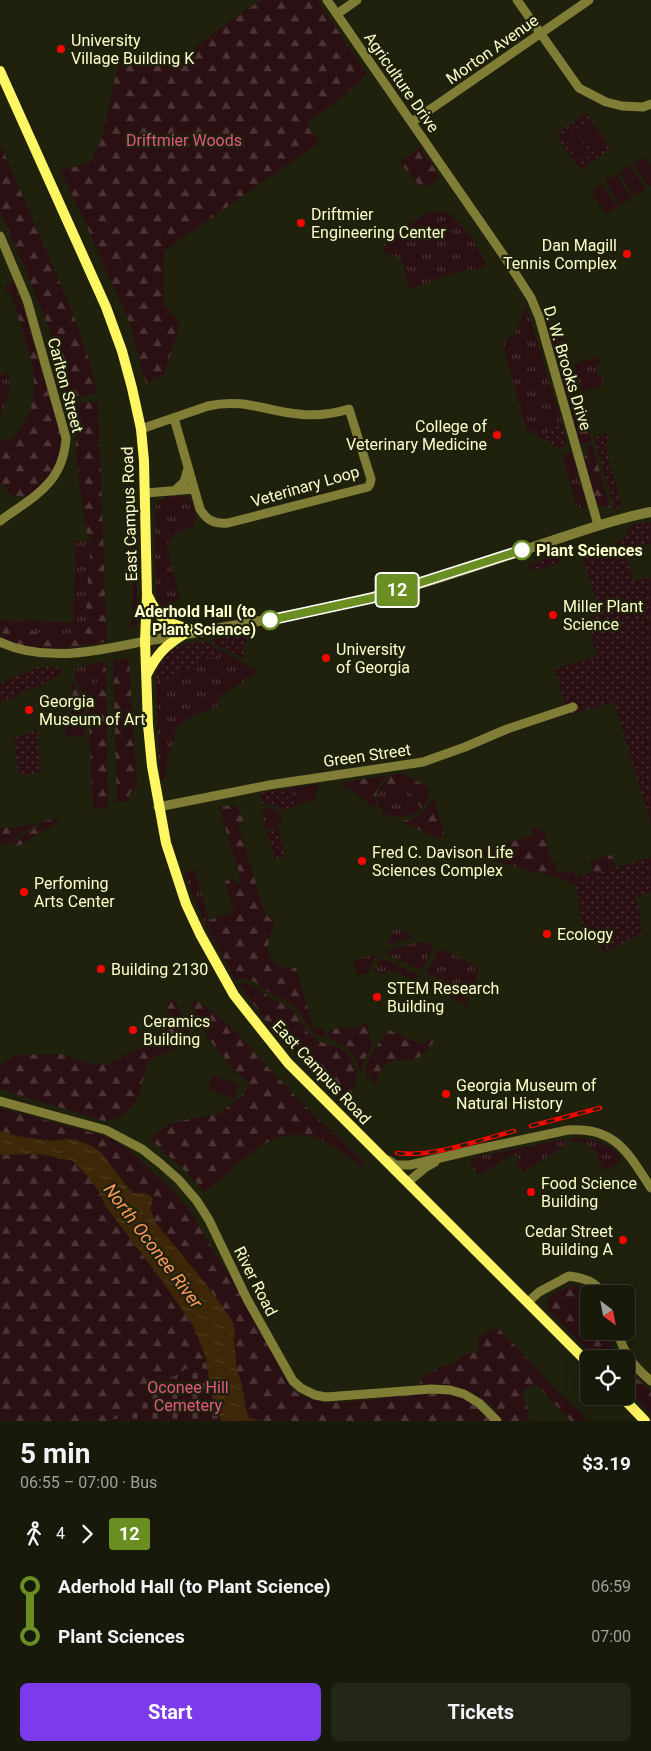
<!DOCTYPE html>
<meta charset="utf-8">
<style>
:root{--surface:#17190a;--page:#242618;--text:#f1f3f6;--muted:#9ea09c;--line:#36382b;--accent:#7c3aed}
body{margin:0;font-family:Roboto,sans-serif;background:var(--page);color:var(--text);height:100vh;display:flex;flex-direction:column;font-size:19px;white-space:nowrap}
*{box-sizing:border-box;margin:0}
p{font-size:16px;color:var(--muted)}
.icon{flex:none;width:28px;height:28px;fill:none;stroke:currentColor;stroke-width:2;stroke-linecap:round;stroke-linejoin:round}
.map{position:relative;height:1421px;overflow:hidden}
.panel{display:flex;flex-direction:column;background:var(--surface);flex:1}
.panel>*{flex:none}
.badge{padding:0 10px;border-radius:4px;font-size:18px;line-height:32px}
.needle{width:32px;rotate:148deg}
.tools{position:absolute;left:580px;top:1285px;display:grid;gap:10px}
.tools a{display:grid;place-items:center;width:55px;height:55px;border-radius:8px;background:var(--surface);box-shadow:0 5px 20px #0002,0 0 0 1px var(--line);font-size:25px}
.map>.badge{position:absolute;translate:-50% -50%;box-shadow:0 0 0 2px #fff}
.legs{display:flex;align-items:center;gap:8px;height:55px;padding:0 20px;font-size:16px}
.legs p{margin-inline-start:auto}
.overview{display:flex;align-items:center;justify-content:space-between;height:85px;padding:0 20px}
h1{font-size:28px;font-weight:700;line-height:38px}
.button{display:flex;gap:10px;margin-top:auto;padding:10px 20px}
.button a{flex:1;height:58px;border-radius:8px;background:var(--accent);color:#fff;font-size:20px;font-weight:700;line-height:58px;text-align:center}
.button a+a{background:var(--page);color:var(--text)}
ul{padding:0 20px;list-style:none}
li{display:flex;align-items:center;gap:18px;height:50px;font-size:19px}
li i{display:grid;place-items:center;width:8px;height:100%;margin:0 6px;background:currentColor}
li i::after{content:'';width:12px;height:12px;margin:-6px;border:4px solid;border-radius:50%;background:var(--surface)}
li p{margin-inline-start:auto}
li:first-child i{background:linear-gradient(#0000 50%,currentColor 0)}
li:last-child i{background:linear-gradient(currentColor 50%,#0000 0)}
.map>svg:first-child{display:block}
</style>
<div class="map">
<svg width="651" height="1421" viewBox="0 0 651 1421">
<defs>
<pattern id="grass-tufts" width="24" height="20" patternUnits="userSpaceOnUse" patternTransform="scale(1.25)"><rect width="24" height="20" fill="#2b1013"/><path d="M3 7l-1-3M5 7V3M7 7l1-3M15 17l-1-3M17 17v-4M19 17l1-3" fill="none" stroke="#4b3434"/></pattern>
<pattern id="forest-firs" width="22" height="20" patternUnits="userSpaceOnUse" patternTransform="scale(1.25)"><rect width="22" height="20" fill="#2b1013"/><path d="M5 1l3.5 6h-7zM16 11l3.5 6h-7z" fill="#4b3434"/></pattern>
<pattern id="cemetery-stones" width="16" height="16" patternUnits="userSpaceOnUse" patternTransform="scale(1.25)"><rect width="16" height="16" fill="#2b1013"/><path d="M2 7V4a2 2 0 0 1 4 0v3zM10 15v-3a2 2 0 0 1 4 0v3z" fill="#4b3434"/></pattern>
<pattern id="park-dots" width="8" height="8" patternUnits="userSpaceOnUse" patternTransform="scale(1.25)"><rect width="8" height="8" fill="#2b1013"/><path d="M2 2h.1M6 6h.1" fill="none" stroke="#4b3434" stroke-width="1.8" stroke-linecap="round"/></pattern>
<pattern id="water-ripples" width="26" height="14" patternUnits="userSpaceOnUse" patternTransform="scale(1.25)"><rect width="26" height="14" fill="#3e2609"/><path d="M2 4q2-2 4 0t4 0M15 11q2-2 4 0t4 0" fill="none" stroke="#513c20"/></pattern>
</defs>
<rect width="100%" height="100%" fill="#1f210d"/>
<path fill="url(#grass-tufts)" d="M446,211C463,225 478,244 486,265L480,269L464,270L410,289L401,258L385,253L383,245L426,213Z
M14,281L24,311L15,307L10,292L4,293L7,284Z
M526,305L562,422C554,425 545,431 543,439L528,430L525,425L503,345L515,333Z
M547,323L560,329L570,362L559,364L547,328Z
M597,356L600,362L596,367L598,376L604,380L601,386L582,391L574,365Z
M571,365L579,392L566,396L559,369Z
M8,371C12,387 9,400 0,414V376Z
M123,398H124L134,469L138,620L137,625L130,628L133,611L132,470L129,429Z
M571,451L587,508H580L576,505L564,462L563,456Z
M164,496H187C191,500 192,504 194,510C200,530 190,527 175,533L167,545L180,600L168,602L164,608H161L157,600C156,589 153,508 157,503C159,501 161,500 164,499Z
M76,540L91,542L86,605L88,622C64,645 37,633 12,620L73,622Z
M219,649L257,670L256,674L220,696L217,706L191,717L173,729L176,734L168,757L165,778L161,781L159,759L156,682L162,678L175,681L182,670L192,667L195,660L201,658L206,659L218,653Z
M102,661L106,662L97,682L85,696L75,679L77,668Z
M318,784V790L314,800L303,803L297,801L290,788Z
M387,784C406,786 414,792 421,809C401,826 366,816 382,785Z
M267,807L273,808L283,816L277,827L266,830C263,822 258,813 267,807Z
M194,869L209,920L208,930L184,873Z
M394,928L414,936V937L387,945Z
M423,941L433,947L422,970L386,954L388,950Z
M439,948L478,967L479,969L472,994L428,974L427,972Z
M373,955L375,957L368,973L357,975L353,960Z
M381,958L418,975V978L415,977L414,980L388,969L385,975L375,971Z
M426,978L469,999L467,1007L464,1006L465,1004L424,985L425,982L423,981Z
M570,1138C589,1137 610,1142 621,1158C619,1163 609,1175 603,1167C599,1163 599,1157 596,1152C591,1145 580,1141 571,1142Z
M565,1139L567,1144L523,1172L516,1162L519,1160L515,1153L482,1174L478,1175L471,1164L472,1158Z"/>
<path fill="url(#forest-firs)" d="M262,0H317L367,74L343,97L307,123L310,131L320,142L164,251V304L180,324L164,375L146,384L130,324L77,204L60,170L88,164L101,141L120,56L179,60L239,14Z
M0,144L71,308L92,369L97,393L65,400L59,379L63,365L25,268L0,212Z
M420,148L438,174V179L427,187L419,185L400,162Z
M15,307L24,311L61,435C62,462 49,485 24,497C12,496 8,493 3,483L0,484V441L4,438L9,442C52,401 30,355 15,307Z
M580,396L592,441L580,444L569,404V399Z
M98,401L107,641C79,647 21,658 0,634V620C16,620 19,625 33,631C52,638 73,637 88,622L86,605L91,542L86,530L76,458V434L69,406Z
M592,444L610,507L609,508L602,505H597L584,461L586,460L585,455L588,454L586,446Z
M126,658L129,660L137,787L129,794V801L117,803L113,660Z
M106,662L108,807L93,810L88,706L85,696L97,682Z
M73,681L82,699L86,736L67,737C61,727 68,723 71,714C75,704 71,691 73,681Z
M403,773L428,787C431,796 427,802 421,809C415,793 401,781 382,785L391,775Z
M384,776L385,777C376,788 375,796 376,809L341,783Z
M434,798L444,833L440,839L400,821C423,819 420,812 434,798Z
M233,805H235L243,818V821L238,823L264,911L270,919L273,917C276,928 270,933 268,944C265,961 281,970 296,968L314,1029L323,1027L326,1038L314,1034L299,1011L290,1003L273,995L253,981L243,979L236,980L208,930L209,920L234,912L225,881L232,879L236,884L239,883L240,876L219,807Z
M58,819V823L18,846L16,845L15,843C22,830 32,836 42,821Z
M36,824L35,827C27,832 13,833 14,844L6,843L0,845V829Z
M534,828L540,829L545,833L551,861L555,863L558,873L574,871L576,877L593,872L590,861L612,855L618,875L582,888L562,879L477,856L464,850L472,847L475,852L532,836V830Z
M243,983C257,985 259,991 270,998C277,1002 287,1004 293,1011C301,1018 303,1029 311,1036C326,1049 346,1042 354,1066C356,1072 357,1079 355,1085C353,1093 347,1099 340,1101L334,1096L271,1028L239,984Z
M171,1000L176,1002L187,1027L190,1039L187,1043L149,1060C140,1086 139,1119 104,1121L0,1089V1064L16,1055L61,1054L90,1063L106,1065L161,1036L168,1025L169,1013L166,1002Z
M194,1000C223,1015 252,1050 274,1074C301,1102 329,1129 357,1156L363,1163V1168C318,1131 289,1120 240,1161C228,1172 218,1183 205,1192L182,1168L150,1139L167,1125L192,1118L217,1115L241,1097L250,1084L234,1070L207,1037L191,1004Z
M367,1023L372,1046L365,1058L361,1073C355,1053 349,1047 330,1039L327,1032L348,1025L349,1029Z
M389,1030L423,1045L425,1044L428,1038L434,1041C430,1047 427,1052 421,1056C401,1066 380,1050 377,1086L375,1087L372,1079L365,1074C368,1053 378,1046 389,1030Z
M0,1108L115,1139L167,1185L188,1208L227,1272L235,1278L281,1371C286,1379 290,1389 299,1394C335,1416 410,1386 454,1395C468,1398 481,1410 491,1421H262L249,1418L246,1410L241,1381L237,1370L234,1341L235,1329L206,1284L155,1222L146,1193H132L108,1162L65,1139L52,1141L17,1136L0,1131Z
M39,1154L73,1161L87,1176L98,1190L106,1207L158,1275L193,1325L206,1358L209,1421H0V1155Z
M576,1286L590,1294H589V1331H606L613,1352L619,1359H597L547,1308C546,1292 564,1289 576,1286Z
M497,1327L576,1410L579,1408L580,1410L579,1411L588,1421H571L539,1387L534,1385L525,1389L522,1395L528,1409V1417L532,1421H503C498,1416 496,1410 492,1405C490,1403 485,1401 482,1399C457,1384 446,1385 418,1385L426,1375L441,1367L453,1364L462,1355L478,1352L479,1337Z
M626,1367L651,1392V1414L626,1389Z"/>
<path fill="url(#cemetery-stones)" d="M206,1358L209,1379L221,1421H108L200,1359Z"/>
<path fill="url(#park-dots)" d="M586,113L611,148L581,170L556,135Z
M562,422L567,445L560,448L543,439L550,428Z
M606,433L610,438L605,445L621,503V506L616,509L614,508L594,437Z
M651,522V543L633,547L634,549L626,554L633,581L651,577V613L649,614L651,620V825L614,702L568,715L555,670L556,668L597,656L586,619L600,614L587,569L580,553C602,555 623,545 632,524Z
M559,549L562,559L560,560L561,563L532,571L528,565L541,561L550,552Z
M239,635L248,637L243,647L245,659L210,641V640Z
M203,641L219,649L217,656C210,660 203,657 195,660L192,667L182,671L175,681L162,678L156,682L157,667C165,662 164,657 169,652C178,644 192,643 203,641Z
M36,667H60L62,672L61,675L43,684V682L39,686L25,692L24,691L20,693V695L6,701L5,699L1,701L0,704V684Z
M37,729L40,773L19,775L14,739Z
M290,788L297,801L303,803L283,810L271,804L263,805L259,793Z
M278,829L286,856L275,860L267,832Z
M651,857V892L635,897L641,916L639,917L643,932L606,952L603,949H601L600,945L581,926L576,880Z"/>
<path fill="#2b1013" d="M588,121L605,144L594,152L577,128Z
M574,131L591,154L580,162L563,138Z
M644,157L651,167V186L649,187L633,164Z
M630,165L645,189L634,196L619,173Z
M616,174L631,198L620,205L605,181Z
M602,184L617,207L606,215L591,191Z
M213,1075L239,1085L234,1099L208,1089Z"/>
<path fill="url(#water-ripples)" d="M0,1131L17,1136L52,1141L65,1139L76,1140L90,1145L101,1152L132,1193H146L153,1199L150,1209L155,1222L206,1284L232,1320L235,1329L234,1341L237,1370L241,1381L246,1410L249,1418L262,1421H221L209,1379L206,1358L193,1325L158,1275L106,1207L98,1190L87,1176L73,1161L39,1154L0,1155Z"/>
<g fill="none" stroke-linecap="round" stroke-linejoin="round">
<path stroke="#807d37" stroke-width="9" d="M327,0L506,259L531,298L539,317L598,525
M517,0L579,88L606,102L622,106L643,107L651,104
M337,14L357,0
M412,122L589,0
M0,236L27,300L66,438C63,484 34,496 0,521
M141,429L208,406C243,398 266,411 298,414C314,416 333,414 349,409L371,479L370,484L368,487L228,523C215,524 207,521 200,509L174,418
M174,491L184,482L188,468
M146,493L194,489
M0,642C45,663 99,651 145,641
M158,807L269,785L423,762L465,747L507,729L573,707
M0,1101L106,1130L142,1149L161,1164L179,1180L197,1201L209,1220L247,1299L293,1381L301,1388L315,1395L326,1397L431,1389L450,1390L464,1394L479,1403L497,1421
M388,1160L396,1165H410L478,1149L568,1130C616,1127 628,1153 651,1188
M408,1182L426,1167L435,1162
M528,1302L539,1292L569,1276C584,1278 595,1281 603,1294
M617,1331C625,1355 632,1365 651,1381"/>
<path stroke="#807d37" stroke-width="10" d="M145,641C239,625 332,610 423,583C468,569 512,554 557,539C588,529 618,518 651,512"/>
<path stroke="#fff663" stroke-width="10" d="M0,71L106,307L122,351L132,388L141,429L144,461L147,595L145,641L148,725L152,766L166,843L186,904L200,934L234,995L288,1063L589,1364
M148,596C162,626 170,623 200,632
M147,674C157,654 165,646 184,634
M621,1396L645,1421"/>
<g stroke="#f70500" stroke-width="4.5">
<path id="rail" d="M531,1126L600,1108
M397,1153C432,1158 479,1140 514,1131"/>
</g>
<use href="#rail" stroke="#1f210d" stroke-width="2.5" stroke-dasharray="8" stroke-linecap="butt"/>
</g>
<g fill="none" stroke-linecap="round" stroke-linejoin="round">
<g stroke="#fff" stroke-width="11">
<path id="line-1" d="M270,620L372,598L522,550"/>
</g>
<use href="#line-1" stroke="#6b8e23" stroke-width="8"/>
</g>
<g fill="#f70500" stroke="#1f210d" stroke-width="2">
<circle cx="61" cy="49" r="5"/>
<circle cx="301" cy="223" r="5"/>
<circle cx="627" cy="254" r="5"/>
<circle cx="497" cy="435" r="5"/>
<circle cx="553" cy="615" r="5"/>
<circle cx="326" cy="658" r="5"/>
<circle cx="29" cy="710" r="5"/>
<circle cx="362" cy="861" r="5"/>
<circle cx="24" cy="892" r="5"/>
<circle cx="547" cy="934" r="5"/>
<circle cx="101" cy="969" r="5"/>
<circle cx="377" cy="997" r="5"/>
<circle cx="133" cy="1030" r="5"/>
<circle cx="446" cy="1094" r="5"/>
<circle cx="531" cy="1192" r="5"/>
<circle cx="623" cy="1240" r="5"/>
</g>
<g fill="#fff" stroke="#6b8e23" stroke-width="2.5">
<circle cx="522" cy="550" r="9"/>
<circle cx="270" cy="620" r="9"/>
</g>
<g text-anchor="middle" stroke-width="4.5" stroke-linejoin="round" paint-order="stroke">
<g font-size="16" fill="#fdffcc" stroke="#1f210d" text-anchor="start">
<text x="71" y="46">University<tspan x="71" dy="18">Village Building K</tspan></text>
<text x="311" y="220">Driftmier<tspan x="311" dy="18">Engineering Center</tspan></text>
<text x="617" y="251" text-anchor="end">Dan Magill<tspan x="617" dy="18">Tennis Complex</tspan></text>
<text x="487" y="432" text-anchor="end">College of<tspan x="487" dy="18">Veterinary Medicine</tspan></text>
<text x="563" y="612">Miller Plant<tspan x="563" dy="18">Science</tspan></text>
<text x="336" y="655">University<tspan x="336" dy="18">of Georgia</tspan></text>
<text x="39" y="707">Georgia<tspan x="39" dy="18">Museum of Art</tspan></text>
<text x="372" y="858">Fred C. Davison Life<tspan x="372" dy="18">Sciences Complex</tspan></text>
<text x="34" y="889">Perfoming<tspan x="34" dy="18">Arts Center</tspan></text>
<text x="557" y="940">Ecology</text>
<text x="111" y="975">Building 2130</text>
<text x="387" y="994">STEM Research<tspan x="387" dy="18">Building</tspan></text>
<text x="143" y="1027">Ceramics<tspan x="143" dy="18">Building</tspan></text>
<text x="456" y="1091">Georgia Museum of<tspan x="456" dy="18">Natural History</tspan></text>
<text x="541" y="1189">Food Science<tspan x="541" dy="18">Building</tspan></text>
<text x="613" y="1237" text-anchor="end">Cedar Street<tspan x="613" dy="18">Building A</tspan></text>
</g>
<g font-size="16" fill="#fdffcc" stroke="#1f210d">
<text transform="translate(492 49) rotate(-35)" y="6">Morton Avenue</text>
<text transform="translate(402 82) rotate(55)" y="6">Agriculture Drive</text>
<text transform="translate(568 368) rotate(73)" y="6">D. W. Brooks Drive</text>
<text transform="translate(66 385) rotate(75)" y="6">Carlton Street</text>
<text transform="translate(305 486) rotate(-16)" y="6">Veterinary Loop</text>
<text transform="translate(129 514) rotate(-92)" y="6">East Campus Road</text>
<text transform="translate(367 755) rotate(-8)" y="6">Green Street</text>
<text transform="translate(322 1072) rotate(47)" y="6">East Campus Road</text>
<text transform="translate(256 1281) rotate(63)" y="6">River Road</text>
</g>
<g font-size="16" fill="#e05784" stroke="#1f210d">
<text x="184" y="146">Driftmier Woods</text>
<text x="188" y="1393">Oconee Hill<tspan x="188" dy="18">Cemetery</tspan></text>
</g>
<g font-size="16" font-weight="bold" fill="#fdffcc" stroke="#1f210d" text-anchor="start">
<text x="536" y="556">Plant Sciences</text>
<text x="256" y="617" text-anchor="end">Aderhold Hall (to<tspan x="256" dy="18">Plant Science)</tspan></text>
</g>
<g font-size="18" font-style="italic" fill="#ff995a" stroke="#1f210d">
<text transform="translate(153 1246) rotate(53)" y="6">North Oconee River</text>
</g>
</g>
</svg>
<div class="tools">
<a><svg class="needle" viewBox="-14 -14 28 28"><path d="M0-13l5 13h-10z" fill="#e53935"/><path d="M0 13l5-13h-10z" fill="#9ea09c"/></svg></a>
<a><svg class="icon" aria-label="locate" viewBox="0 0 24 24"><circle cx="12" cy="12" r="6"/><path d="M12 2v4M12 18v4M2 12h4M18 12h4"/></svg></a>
</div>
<b class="badge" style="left:397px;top:590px;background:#6b8e23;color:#fff">12</b>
</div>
<section class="panel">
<div class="overview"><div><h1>5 min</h1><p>06:55 – 07:00 · Bus</p></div><b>$3.19</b></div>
<div class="legs"><svg class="icon" aria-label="walk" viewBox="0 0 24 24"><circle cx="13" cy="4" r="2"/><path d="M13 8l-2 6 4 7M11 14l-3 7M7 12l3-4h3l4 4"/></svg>4<svg class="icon" aria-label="forward" viewBox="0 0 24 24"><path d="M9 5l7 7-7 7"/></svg><b class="badge" style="background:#6b8e23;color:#fff">12</b></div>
<ul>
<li><i style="color:#6b8e23"></i><b>Aderhold Hall (to Plant Science)</b><p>06:59</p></li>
<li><i style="color:#6b8e23"></i><b>Plant Sciences</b><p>07:00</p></li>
</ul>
<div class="button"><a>Start</a><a>Tickets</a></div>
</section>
